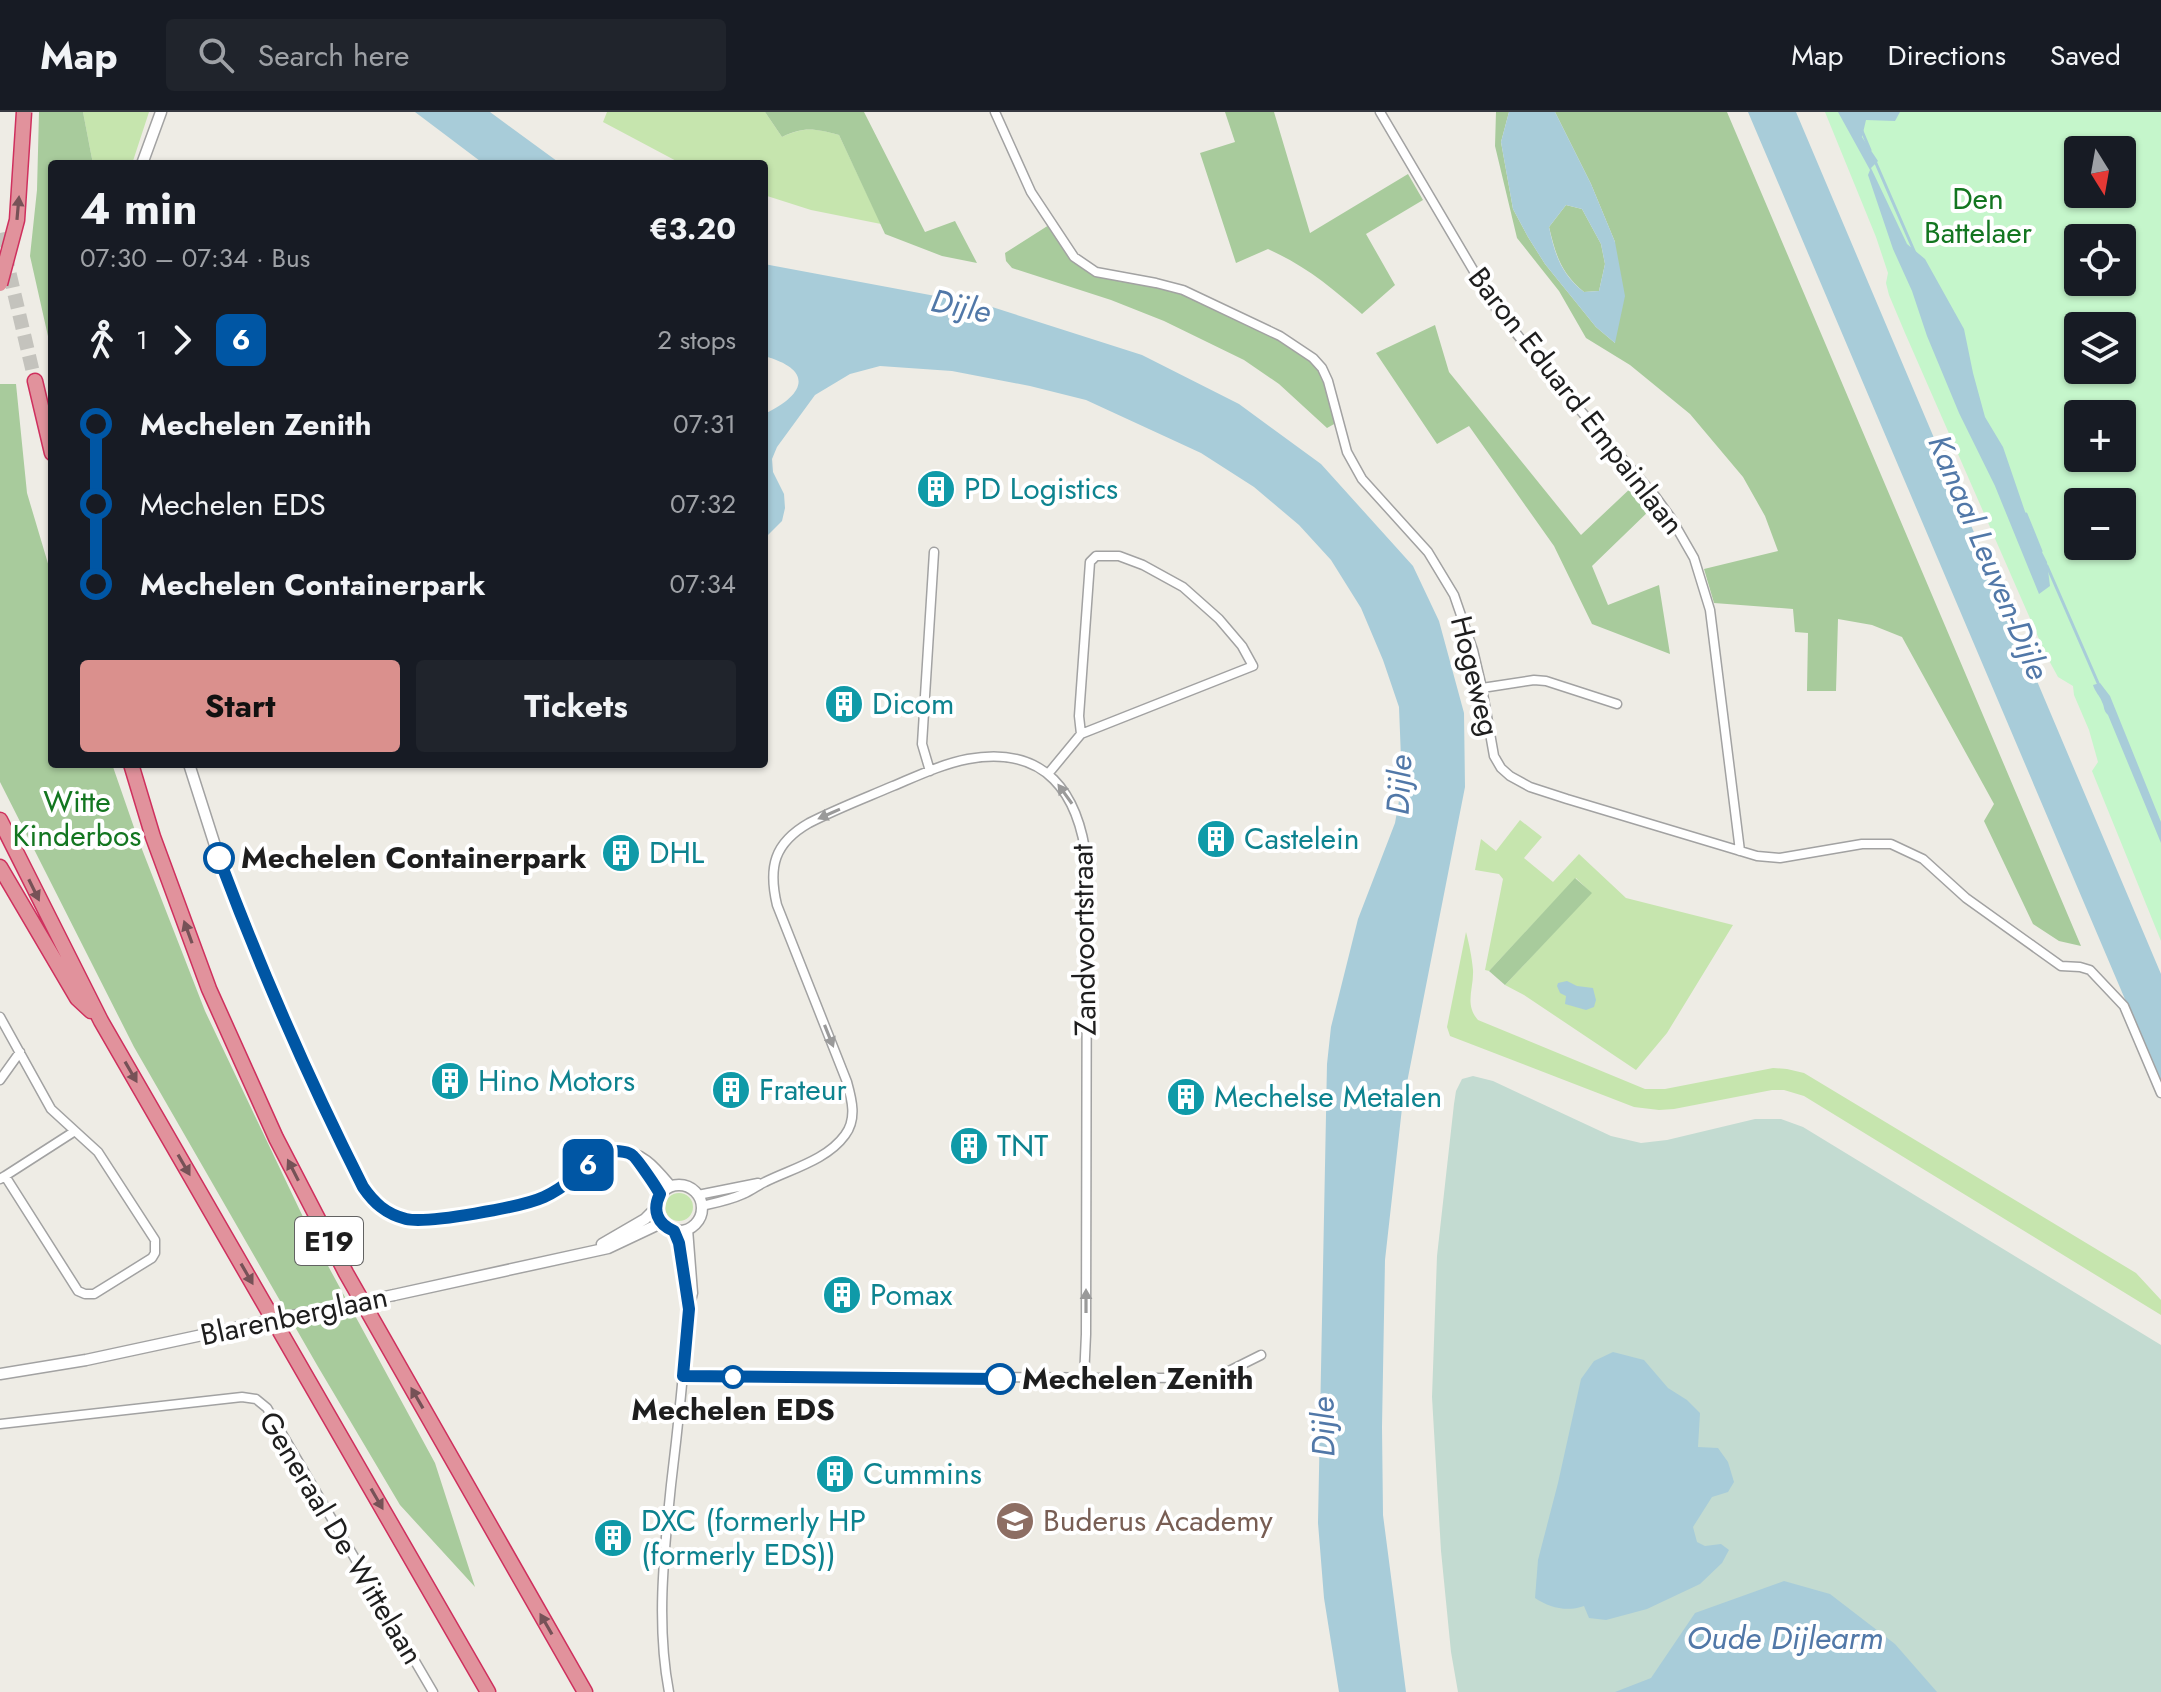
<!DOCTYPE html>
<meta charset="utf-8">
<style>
:root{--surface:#171b24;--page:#20242c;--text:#f1f3f6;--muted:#9ea1a6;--line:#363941;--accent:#da908d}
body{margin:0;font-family:Jost,sans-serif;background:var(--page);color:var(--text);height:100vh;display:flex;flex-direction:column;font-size:30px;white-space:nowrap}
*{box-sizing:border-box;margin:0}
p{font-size:26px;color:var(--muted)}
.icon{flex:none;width:44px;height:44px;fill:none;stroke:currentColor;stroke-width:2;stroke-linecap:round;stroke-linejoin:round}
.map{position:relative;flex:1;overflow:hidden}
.sheet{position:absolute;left:48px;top:48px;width:720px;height:608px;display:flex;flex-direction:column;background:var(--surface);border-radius:8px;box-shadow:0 2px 6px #0004}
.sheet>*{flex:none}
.badge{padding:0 16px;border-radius:12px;font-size:28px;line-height:52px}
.needle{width:52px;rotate:169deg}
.tools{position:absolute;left:2064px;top:24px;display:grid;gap:16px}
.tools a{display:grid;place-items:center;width:72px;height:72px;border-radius:8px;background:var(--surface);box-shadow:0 2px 6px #0004;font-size:40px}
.map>.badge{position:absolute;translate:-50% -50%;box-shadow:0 0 0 4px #fff}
.legs{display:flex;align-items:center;gap:12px;height:88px;padding:0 32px;font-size:26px}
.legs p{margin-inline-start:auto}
.overview{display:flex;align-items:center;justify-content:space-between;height:136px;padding:0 32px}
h1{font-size:44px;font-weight:700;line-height:60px}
.cta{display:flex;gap:16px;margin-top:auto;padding:16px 32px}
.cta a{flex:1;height:92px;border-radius:8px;background:var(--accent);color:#111;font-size:32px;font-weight:700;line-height:92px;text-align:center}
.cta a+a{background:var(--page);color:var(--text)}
ul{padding:0 32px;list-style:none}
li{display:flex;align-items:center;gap:28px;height:80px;font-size:30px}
li i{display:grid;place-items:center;width:12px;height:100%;margin:0 10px;background:currentColor}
li i::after{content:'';width:20px;height:20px;margin:-10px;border:6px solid;border-radius:50%;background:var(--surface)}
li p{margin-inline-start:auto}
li:first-child i{background:linear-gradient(#0000 50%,currentColor 0)}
li:last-child i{background:linear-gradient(currentColor 50%,#0000 0)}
header{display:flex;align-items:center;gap:48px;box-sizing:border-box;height:112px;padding:0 40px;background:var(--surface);border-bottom:2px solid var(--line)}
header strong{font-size:38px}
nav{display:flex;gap:44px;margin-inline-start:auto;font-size:28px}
.search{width:560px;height:72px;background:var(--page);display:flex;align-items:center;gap:20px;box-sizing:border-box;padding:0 28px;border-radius:8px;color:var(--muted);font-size:30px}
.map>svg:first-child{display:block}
</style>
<header>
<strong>Map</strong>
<div class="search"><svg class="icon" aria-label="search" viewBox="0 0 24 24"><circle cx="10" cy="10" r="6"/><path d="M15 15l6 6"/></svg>Search here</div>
<nav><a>Map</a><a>Directions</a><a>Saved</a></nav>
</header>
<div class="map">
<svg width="2161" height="1580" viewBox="0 0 2161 1580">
<rect width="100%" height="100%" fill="#eeece5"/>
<path fill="#c6e5ae" d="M83,0H149L132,52H93Z
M607,0H765L782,25C806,14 815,17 839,23L881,112L811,98L764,83V52H682L603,10Z
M1520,708L1542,725L1524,746L1553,770L1579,742L1626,786L1733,813L1667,921L1636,958L1524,883L1505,873L1591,781L1576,766L1489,859L1485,858L1503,767L1499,762L1475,758L1481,727L1496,739Z
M1466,820C1469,831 1472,846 1473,858C1474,877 1464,892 1478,908L1645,977H1665L1773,956L1787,957L1804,961L2136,1161L2161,1188V1203L1804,984L1784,978H1772L1674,997L1659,998L1634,995L1450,924L1447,915Z
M665 1095a14 14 0 1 1 28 0a14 14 0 1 1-28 0Z"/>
<path fill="#a8cb9c" d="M39,0H83L93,52H52V242L30,144L37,78Z
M765,0H864L925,120L955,109L977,151L942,144L885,122L839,23C815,17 805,14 782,25Z
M1225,0H1274L1310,121L1408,62L1423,88L1366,122L1395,173L1362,202C1331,175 1307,155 1268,137L1236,151L1200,41L1235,30Z
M1496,0H1509L1501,30L1513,97L1528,125L1545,152L1596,215L1615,231V130L1591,72L1555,0H1727L2081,834L2059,829L2033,812L1984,709L1994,692L1902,525L1872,513L1838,507L1836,579H1807L1808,521L1795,520L1793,497L1714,491L1704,457L1778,439L1765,404L1743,365L1690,302L1630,253L1586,226L1559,179L1517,126L1495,34Z
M1566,93L1582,97L1601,132L1605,152L1599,179L1584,180C1561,161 1556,144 1549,115Z
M1049,113L1074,149L1091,161L1171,177L1269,221L1311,249L1320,259L1325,271L1336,311L1327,316L1279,272L1244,248L1164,209L1111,188L1012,156L1006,149L1005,141Z
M1435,213L1449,260L1581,423L1634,373L1653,395L1592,454L1608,493L1659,473L1670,542L1592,512L1554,434L1469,314L1437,332L1376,241Z
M0,272H16L27,381L52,465V652H112L138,727L205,899L314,1128L435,1351L475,1475L400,1393L317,1253L134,935L0,670Z
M1575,766L1592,781L1505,873L1489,859Z"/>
<path fill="#c3dbd1" d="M1473,964L1493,969L1611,1024L1641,1031L1667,1028L1755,1007H1781L1803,1015L2161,1233V1580H1458L1451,1540L1441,1439L1432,1285L1437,1144L1454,992L1456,979L1462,967Z"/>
<path fill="#c5f6cb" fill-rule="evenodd" d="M1825,0H2161V829L2092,659L2098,650L2089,618L2074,583L2073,574L2058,565L2046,543L1905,221L1889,183L1886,171L1888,161L1876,125ZM2078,38H2122V82H2078ZM2078,126H2122V170H2078ZM2078,214H2122V258H2078ZM2078,302H2122V346H2078ZM2078,390H2122V434H2078Z"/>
<path fill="#a8ccd9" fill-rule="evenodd" d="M415,0H490L561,52H484Z
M1509,0H1555L1591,72L1615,130L1625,184L1615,231L1596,215L1545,152L1528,125L1513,97L1501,30ZM1566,93L1582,97L1601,132L1605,152L1599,179L1584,180C1561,162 1555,143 1549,115Z
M1748,0H1796L2161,862V972Z
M1838,0H1900L1895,9L1866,8L1862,25L1878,49L1871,56L1907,132L1925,147L1964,217L1973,261L1985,305L2003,335L2032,420L2047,450L2050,474L2039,482L1995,374L1959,301L1927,224L1912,179L1893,137L1868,63L1870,58Z
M764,152L989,194L1142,243L1239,292L1321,352L1413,454L1439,509L1464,601L1465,675L1402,996L1385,1148L1382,1315L1383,1403L1406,1580H1339L1324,1486L1318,1411L1327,952L1331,915L1358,807L1395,711L1402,672L1399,595L1383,548L1361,496L1331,448L1299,413L1254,375L1201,341L1086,288L1030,274L952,259L880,254L850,262L815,283L777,335L772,347L773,360L784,382L785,396L782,409L764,427V302C805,283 815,258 764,244Z
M2100,571L2110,584L2161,710V731L2108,603C2103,598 2105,596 2102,590C2100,584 2095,580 2093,573Z
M1567,869L1577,874L1593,876L1596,888L1594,895L1586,898L1565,892L1566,884L1560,881L1557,874L1558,871Z
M1613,1240L1644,1248L1668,1276L1687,1288L1700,1301L1698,1335L1718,1336L1728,1350L1734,1370L1728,1380L1712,1385L1693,1415L1697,1430L1705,1434L1721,1432L1729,1438L1722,1451L1700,1472L1647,1497L1606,1508L1589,1506L1584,1494C1567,1500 1550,1496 1535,1486L1538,1448L1558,1371L1581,1267L1594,1249Z
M1784,1469L1830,1482L1895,1532L1937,1580H1615L1651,1566L1695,1501Z"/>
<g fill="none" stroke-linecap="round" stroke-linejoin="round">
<path stroke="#a8ccd9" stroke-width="3" d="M1862,19L1870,38
M1875,49L1915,141
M2026,402L2041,439
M2047,454L2098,571"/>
<path stroke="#c4c3bd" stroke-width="14" stroke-dasharray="14 7" stroke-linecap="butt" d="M0,121L35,269"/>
<g stroke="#a2a2a2" stroke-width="11">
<path id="minor" d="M995,0L1031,80L1074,145L1096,160L1156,171L1183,178L1280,224L1313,246L1322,256L1328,269L1347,340L1362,367L1428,440L1454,483L1473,538L1482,576L1494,644L1501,656L1510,664L1530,675L1567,687L1757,744L1780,746L1862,732H1891L1923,747L1966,786L2061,854L2080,855L2090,858L2124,894L2161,981
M1380,0L1495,195L1553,267L1655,384L1671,406L1694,446L1710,498L1740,739
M1482,576L1534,568L1546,569L1617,592
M930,659L922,632L934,440
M1048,662L1081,622L1253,554L1242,534L1219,507L1183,475L1143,453L1119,444H1096L1090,450L1079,604L1081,622
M0,905L46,988L51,997L75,1019
M0,968L20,940
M0,1067L5,1064L75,1019L98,1040L155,1128V1141L152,1146L94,1182H85L78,1179L5,1064
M698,1083L758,1071
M702,1094C715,1091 730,1088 743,1082C751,1079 758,1073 765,1070C791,1057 827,1048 845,1023C857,1007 852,988 847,970L777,793C768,755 774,731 809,711C836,697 865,686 893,674C917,664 942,652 968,647C1046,633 1079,681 1087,751L1086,1222L1084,1267
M674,1119L679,1131L688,1189
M683,1264L1215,1266L1261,1243
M0,1312L242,1285L256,1287L267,1296L433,1580
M669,1580C656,1512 664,1442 671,1373C678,1315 684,1256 689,1197L693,1181L688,1117"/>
</g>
<g stroke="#a2a2a2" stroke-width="13">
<path id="tertiary" d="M142,52L161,0
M189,652L219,746L277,892L363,1075C374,1091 386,1103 406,1107C420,1110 435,1106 449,1104C480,1100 515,1099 545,1084C555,1079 566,1072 576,1064C588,1054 599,1039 616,1039C642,1039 655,1056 670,1074
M632,1042L660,1082
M656 1096a23 23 0 1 1 46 0a23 23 0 1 1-46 0Z
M602,1132L645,1107L655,1097
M394,1183L608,1136L661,1111
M0,1262L86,1248L244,1214"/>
</g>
<g stroke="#cf305e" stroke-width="17">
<path id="motorway" d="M35,269L52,341
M131,652L153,725L209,877L276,1026L346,1161L585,1580
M0,708L101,909L488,1580
M0,755L77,886L91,899"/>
</g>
<use href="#minor" stroke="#fff" stroke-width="8"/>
<use href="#tertiary" stroke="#fff" stroke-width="10"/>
<use href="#motorway" stroke="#e1929c" stroke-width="14"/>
<g stroke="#a2a2a2" stroke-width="13" stroke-linecap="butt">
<path id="tertiary-bridge" d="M244,1214L394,1183"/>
</g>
<g stroke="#cf305e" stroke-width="17" stroke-linecap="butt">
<path id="motorway-bridge" d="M0,172L17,108L24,0"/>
</g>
<use href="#tertiary-bridge" stroke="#fff" stroke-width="10"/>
<use href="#motorway-bridge" stroke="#e1929c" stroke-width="14"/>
</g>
<defs><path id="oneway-solid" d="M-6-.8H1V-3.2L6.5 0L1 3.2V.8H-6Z" transform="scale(2)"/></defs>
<g fill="#765257">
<use href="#oneway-solid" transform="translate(18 96) rotate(-85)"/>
<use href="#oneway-solid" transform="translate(34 778) rotate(64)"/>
<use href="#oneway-solid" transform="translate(188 820) rotate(-110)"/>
<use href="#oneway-solid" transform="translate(131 960) rotate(60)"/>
<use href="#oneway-solid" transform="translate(184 1053) rotate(60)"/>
<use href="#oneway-solid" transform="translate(293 1058) rotate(-117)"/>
<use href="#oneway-solid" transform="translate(247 1162) rotate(60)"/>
<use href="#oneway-solid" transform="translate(417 1286) rotate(-120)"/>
<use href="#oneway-solid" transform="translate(377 1387) rotate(60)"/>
<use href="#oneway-solid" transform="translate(546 1512) rotate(-120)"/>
</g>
<g fill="#9a9a9a">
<use href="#oneway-solid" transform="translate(1065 682) rotate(-126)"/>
<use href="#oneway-solid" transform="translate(829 702) rotate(156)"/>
<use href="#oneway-solid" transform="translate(829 924) rotate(68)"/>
<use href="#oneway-solid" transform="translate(1086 1189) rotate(-90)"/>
</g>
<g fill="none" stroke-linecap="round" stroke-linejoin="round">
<g stroke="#fff" stroke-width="18">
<path id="line-1" d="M219,746C261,858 309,968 363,1075C374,1091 386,1102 406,1107C428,1112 522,1095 544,1085C555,1080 565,1073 575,1065C587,1055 598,1040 615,1039C619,1039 629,1040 632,1043C636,1045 654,1072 657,1077L660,1082C652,1098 657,1112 674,1119L679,1131L689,1197L683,1264L1000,1267"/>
</g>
<use href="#line-1" stroke="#0056a4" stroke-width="12"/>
</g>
<defs>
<g id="building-disc" transform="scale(2)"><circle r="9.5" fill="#0f9aa8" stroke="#fff"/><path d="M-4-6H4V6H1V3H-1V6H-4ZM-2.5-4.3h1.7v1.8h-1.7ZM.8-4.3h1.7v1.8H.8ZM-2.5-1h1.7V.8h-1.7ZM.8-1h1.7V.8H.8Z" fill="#fff"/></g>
<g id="school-disc" transform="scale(2)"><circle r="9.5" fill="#8d6e63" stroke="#fff"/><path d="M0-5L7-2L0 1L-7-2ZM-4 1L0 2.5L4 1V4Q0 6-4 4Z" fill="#fff"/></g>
</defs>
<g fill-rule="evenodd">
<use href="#building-disc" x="936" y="377"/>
<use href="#building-disc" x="844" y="592"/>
<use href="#building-disc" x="1216" y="727"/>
<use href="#building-disc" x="621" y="741"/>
<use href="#building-disc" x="450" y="969"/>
<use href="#building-disc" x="731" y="978"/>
<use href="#building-disc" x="1186" y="985"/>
<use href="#building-disc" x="969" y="1034"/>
<use href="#building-disc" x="842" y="1183"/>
<use href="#building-disc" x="835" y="1362"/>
<use href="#school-disc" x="1015" y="1409"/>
<use href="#building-disc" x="613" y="1426"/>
</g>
<g fill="#fff" stroke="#0056a4" stroke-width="4">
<circle cx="219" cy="746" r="14"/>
<circle cx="733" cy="1265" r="10"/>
<circle cx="1000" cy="1267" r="14"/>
</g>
<g text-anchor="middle" stroke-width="8" stroke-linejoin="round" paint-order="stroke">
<rect fill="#fff" stroke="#626262" stroke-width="2" x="295" y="1105" width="68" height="48" rx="6"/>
<g font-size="28" font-weight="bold" fill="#1e1e1e">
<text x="329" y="1139">E19</text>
</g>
<g font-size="30" fill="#137620" stroke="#fff">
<text x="1978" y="97">Den<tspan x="1978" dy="34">Battelaer</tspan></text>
<text x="77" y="700">Witte<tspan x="77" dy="34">Kinderbos</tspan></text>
</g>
<g font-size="30" fill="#1e1e1e" stroke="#fff">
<text transform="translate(1576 289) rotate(52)" y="10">Baron Eduard Empainlaan</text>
<text transform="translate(1475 564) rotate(76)" y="10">Hogeweg</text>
<text transform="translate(1084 828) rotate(-91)" y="10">Zandvoortstraat</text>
<text transform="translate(294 1204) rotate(-12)" y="10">Blarenberglaan</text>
<text transform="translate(341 1426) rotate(59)" y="10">Generaal De Wittelaan</text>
</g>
<g font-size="30" fill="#0d838f" stroke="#fff" text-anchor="start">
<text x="964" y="387">PD Logistics</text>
<text x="872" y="602">Dicom</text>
<text x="1244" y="737">Castelein</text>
<text x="649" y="751">DHL</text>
<text x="478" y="979">Hino Motors</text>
<text x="759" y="988">Frateur</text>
<text x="1214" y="995">Mechelse Metalen</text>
<text x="997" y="1044">TNT</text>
<text x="870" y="1193">Pomax</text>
<text x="863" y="1372">Cummins</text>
<text x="641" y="1419">DXC (formerly HP<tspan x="641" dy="34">(formerly EDS))</tspan></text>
</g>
<g font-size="30" font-weight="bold" fill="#1e1e1e" stroke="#fff" text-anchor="start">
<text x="241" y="756">Mechelen Containerpark</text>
<text x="1022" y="1277">Mechelen Zenith</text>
<text x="733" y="1308" text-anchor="middle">Mechelen EDS</text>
</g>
<g font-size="30" fill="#785e54" stroke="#fff" text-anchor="start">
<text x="1043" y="1419">Buderus Academy</text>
</g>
<g font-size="32" font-style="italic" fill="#5178a8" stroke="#fff">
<text transform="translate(961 194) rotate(12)" y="11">Dijle</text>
<text transform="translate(1989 445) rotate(67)" y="11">Kanaal Leuven-Dijle</text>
<text transform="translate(1399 673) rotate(-87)" y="11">Dijle</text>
<text transform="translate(1323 1315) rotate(-91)" y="11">Dijle</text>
<text x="1785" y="1537">Oude Dijlearm</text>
</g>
</g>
</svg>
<div class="tools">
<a><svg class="needle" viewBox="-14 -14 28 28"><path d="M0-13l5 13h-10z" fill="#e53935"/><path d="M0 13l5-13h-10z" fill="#9ea1a6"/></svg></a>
<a><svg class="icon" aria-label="locate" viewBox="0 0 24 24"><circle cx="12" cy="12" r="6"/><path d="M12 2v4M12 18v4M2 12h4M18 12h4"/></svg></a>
<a><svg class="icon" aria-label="layers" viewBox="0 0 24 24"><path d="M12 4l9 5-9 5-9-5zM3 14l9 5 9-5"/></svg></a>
<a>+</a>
<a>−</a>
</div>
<b class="badge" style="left:588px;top:1053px;background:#0056a4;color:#fff">6</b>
<section class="sheet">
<div class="overview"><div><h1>4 min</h1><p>07:30 – 07:34 · Bus</p></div><b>€3.20</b></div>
<div class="legs"><svg class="icon" aria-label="walk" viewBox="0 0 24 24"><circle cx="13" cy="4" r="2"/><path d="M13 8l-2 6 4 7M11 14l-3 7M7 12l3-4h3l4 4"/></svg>1<svg class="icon" aria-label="forward" viewBox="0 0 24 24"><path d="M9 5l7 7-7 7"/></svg><b class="badge" style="background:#0056a4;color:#fff">6</b><p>2 stops</p></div>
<ul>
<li><i style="color:#0056a4"></i><b>Mechelen Zenith</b><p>07:31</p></li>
<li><i style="color:#0056a4"></i><span>Mechelen EDS</span><p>07:32</p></li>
<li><i style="color:#0056a4"></i><b>Mechelen Containerpark</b><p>07:34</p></li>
</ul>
<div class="cta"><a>Start</a><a>Tickets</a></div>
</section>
</div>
